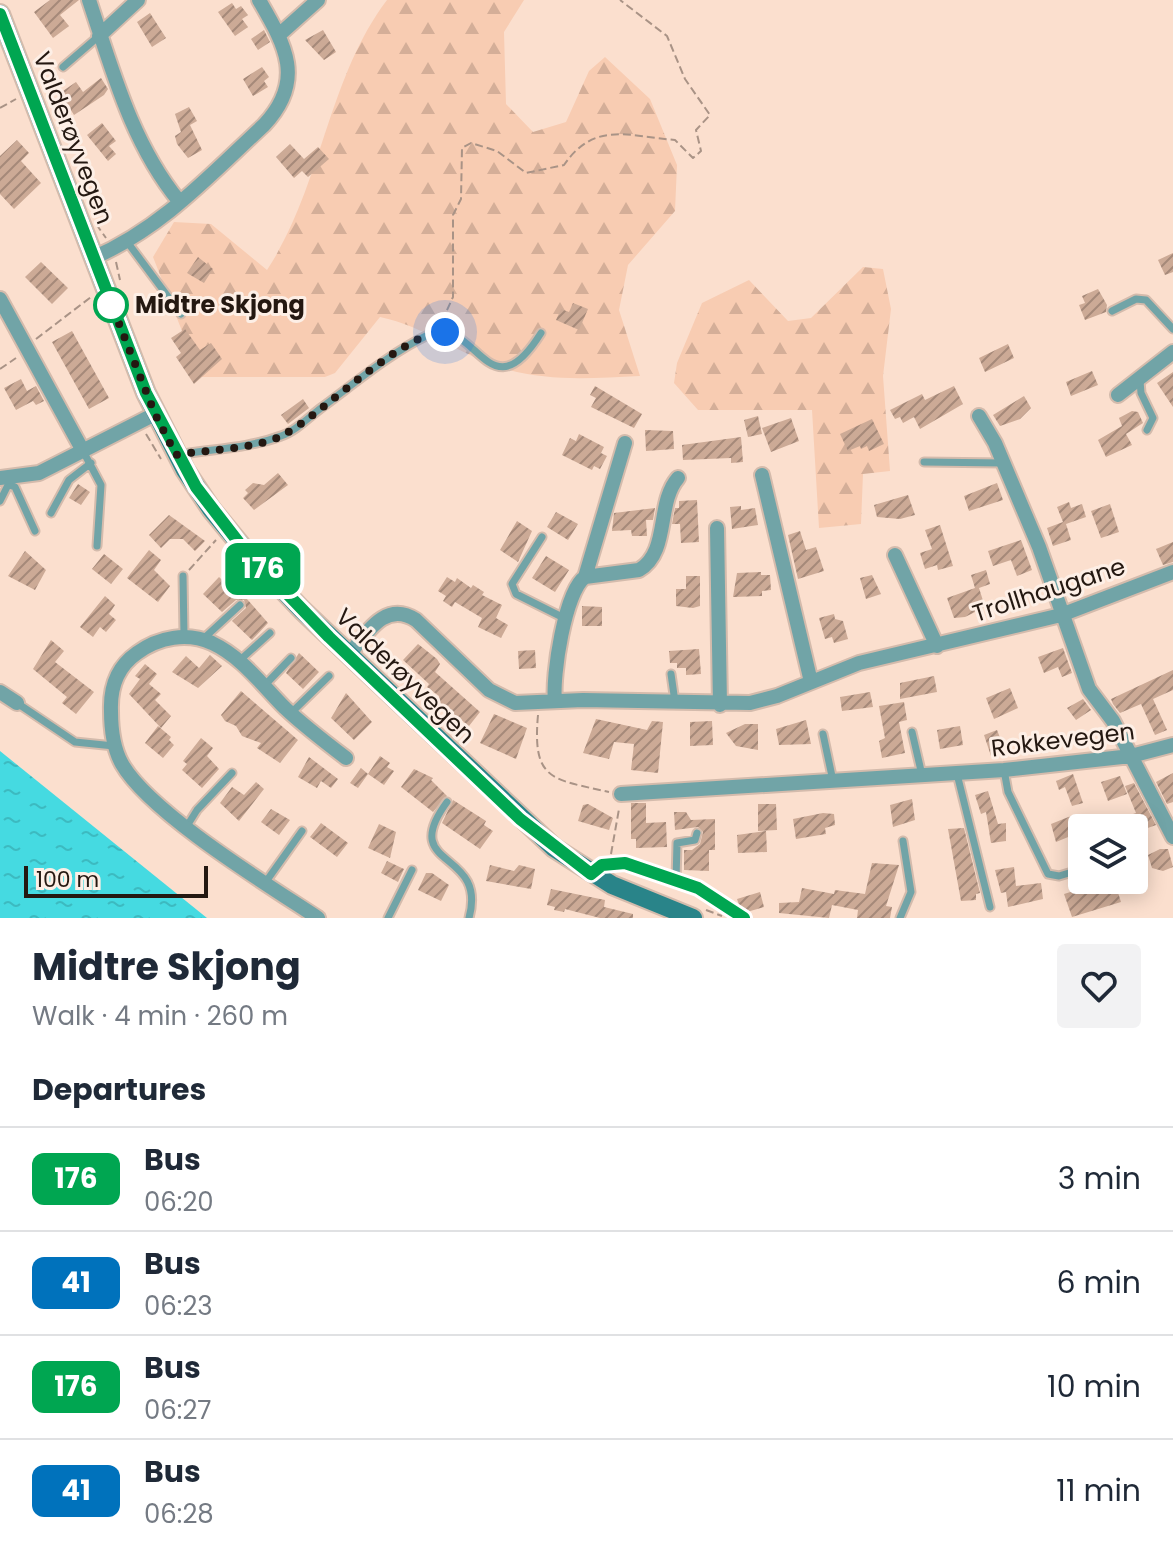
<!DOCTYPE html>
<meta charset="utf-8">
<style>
:root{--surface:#fff;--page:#f2f2f3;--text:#1f2937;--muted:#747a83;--line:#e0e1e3}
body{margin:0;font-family:Poppins,sans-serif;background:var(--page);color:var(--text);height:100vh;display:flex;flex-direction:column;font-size:30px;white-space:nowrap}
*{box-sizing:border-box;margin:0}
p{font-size:26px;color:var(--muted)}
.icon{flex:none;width:44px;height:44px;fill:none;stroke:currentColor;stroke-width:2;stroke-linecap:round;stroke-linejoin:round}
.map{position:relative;height:918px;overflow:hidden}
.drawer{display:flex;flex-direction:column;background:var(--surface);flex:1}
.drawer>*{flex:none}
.badge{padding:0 16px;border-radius:12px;font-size:28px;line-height:52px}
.buttons{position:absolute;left:1068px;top:814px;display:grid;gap:16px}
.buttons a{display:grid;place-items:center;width:80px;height:80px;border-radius:8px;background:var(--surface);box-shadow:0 4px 20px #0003;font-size:40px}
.scale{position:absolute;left:24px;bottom:20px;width:184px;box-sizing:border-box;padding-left:8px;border:4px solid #241811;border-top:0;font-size:22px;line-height:28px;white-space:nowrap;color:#241811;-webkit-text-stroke:6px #fdefe6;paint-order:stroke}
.you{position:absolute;width:40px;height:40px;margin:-20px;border:6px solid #fff;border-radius:50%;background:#1a73e8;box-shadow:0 0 0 12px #1a73e833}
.map>.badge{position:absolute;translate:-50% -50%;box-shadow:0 0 0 4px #fff}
h2{padding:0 32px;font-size:30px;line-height:72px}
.round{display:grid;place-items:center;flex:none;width:84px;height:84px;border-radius:8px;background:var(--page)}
.overview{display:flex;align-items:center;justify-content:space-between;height:136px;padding:0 32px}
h1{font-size:38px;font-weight:700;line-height:60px}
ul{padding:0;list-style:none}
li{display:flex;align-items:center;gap:24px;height:104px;padding:0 32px;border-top:2px solid var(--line)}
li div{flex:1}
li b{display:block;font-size:30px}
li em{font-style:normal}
li .badge{min-width:88px;font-weight:700;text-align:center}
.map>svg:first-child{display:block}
</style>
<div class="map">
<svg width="1173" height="918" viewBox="0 0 1173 918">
<defs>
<pattern id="forest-firs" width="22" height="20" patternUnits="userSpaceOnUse" patternTransform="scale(2)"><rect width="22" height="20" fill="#f8ccb2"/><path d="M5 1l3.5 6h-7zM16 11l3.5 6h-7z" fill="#d4ae98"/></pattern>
<pattern id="water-ripples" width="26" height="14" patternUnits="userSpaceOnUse" patternTransform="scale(2)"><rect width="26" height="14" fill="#45dae1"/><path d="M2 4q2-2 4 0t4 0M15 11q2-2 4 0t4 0" fill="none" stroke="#3cbac0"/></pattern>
<pattern id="building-hatch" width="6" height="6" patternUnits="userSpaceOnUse" patternTransform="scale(2)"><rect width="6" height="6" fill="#ccaa96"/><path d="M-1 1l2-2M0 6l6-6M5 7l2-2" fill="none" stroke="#a58979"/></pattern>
</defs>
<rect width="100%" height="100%" fill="#fbdfce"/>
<path fill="url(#forest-firs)" d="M387,0H524L504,32L506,104L533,132L566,122L589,71L605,57L650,99L677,165L675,211L628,265L619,310L640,376C594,378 550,382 505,369C462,356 424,326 380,317L335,373L325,377H200L153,257L174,222L211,224L267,270C322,187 327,79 387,0Z
M863,267L883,269L891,309L883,376L890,471L863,474L861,524L819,528L812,410H698L674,383L677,363L702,303L749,280L788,321L811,318Z"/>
<path fill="url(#water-ripples)" d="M0,751L207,918H0Z"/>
<path fill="url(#building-hatch)" d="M50,0H79L60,15L69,26L53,38L34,12Z
M232,3L236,9L241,6L248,15L242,19L248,27L235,36L218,12Z
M150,13L166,38L152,47L137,22Z
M264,30L270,42L258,50L251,39Z
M323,30L336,52L324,60L305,40Z
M262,67L269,77L264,81L268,87L253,96L243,79Z
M101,78L108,89L104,95L74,115L60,93L76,82L83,92Z
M189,107L197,121L190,125L202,150L188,158L177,144L175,136L181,132L175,114Z
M102,123L116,141L109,146L116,154L108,161L87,135Z
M17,140L29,153L21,161L41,183L14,209L0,194V156Z
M290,144L304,159L318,147L329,159L308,177L302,171L294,178L276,157Z
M1173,253V272L1165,275L1158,260Z
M198,257L213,269L204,283L187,273Z
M41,262L68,288L52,304L25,277Z
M1098,289L1107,305L1106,312L1085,320L1079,305L1085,303L1082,296Z
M219 304a9 9 0 1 1 18 0a9 9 0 1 1-18 0Z
M573,303L588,309L579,330L556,320L561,309L569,312Z
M185,329L200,350L211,343L222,359L194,384L176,357L181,353L171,338Z
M72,331L109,398L89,409L52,342Z
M1008,344L1014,358L985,372L979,358Z
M1092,371L1098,385L1071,396L1066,382Z
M1173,372V407L1157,383Z
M21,379L27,391L36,386L44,401L36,405L33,401L16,410L4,388Z
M595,386L642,414L634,428L591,407L596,398L590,395Z
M954,386L963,404L920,429L914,417L903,423L900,417L895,419L890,410L922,394L925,400Z
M1024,396L1031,408L1020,419L1000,426L993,415Z
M303,399L309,408L288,424L281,415Z
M1132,411L1138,412L1143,423L1126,434L1132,445L1106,457L1098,440L1122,426L1119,418Z
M758,416L762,434L748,437L744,420Z
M791,418L799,441L771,452L762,428Z
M872,419L884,444L869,451L867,446L861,449L860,446L848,451L840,434Z
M645,430L673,431L674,449L646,451Z
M579,434L604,447L601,453L607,456L600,469L594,466L592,470L562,455L570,438L576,441Z
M741,437L743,462L731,463V458L683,460L682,445Z
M278,473L288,485L254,510L243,498L248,493L245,490L253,483L264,485Z
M997,483L1003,500L969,511L964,496Z
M78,484L90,492L81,505L69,498Z
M908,495L915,515L900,519L877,517L874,505Z
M697,500L699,542L681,543L680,524H672L675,508H679V501Z
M1069,502L1071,508L1082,504L1086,517L1066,524L1071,540L1053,546L1047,528L1063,522L1057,507Z
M1110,504L1119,532L1101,538L1091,511Z
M741,506V510L755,508L758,525L732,529L730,507Z
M655,508L653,520H646L647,536H632L631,530L612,531L614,513Z
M556,512L578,524L568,540L547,527Z
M169,515L205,541L195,551L183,539H170L161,548L149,535Z
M517,521L532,531L518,562L500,550Z
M940,525L953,566L938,570L937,565L925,569L920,553L932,549L925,530Z
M800,531L806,550L816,547L824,571L798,579L788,535Z
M1021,540L1032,570L1017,576L1011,560L993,566L988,551Z
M1173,542V562L1163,565L1156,549Z
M149,550L161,560L154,570L170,586L158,602L127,578Z
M25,551L46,570L35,590L8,576Z
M104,554L123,569L111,584L92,569Z
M546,556L569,570L555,592L532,578Z
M986,570L990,584L979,588L985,607L965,617L954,618L947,598L975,588L971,575Z
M761,572V575H770L771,590L762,591V596L733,597L737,573Z
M872,575L881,594L866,599L860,578Z
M686,576H700V606L693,608L676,606V589H686Z
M219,577L236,593L239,590L268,623L252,640L232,621L246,608L244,600H236L222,612L203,594Z
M447,577L455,582L457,578L471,588L473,585L484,592L482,595L502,605L496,618L508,625L501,638L478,627L482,618L455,602L452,607L443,601L446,596L438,591Z
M105,596L115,605L109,614L116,620L106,632L100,627L93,637L80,627Z
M582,606L602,607V626H582Z
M834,614L835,619L843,621L848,639L834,643L832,637L825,639L819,618Z
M51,640L64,651L55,662L94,692L76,714L62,703L67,697L33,669Z
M418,644L437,659L440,664L435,672L480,712L469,726L440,703L439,696L427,687L429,684L403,660Z
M1063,648L1072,673L1062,677L1058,667L1044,673L1038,657Z
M699,649L701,674L686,675V668H677V663H670L669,651Z
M535,650L536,668L519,669L518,651Z
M299,653L319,672L303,689L286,673Z
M210,655L222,666L198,688L172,672L186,656L199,668Z
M145,664L157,674L149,684L161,694L155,700L171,716L161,728L129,694L140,679L135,676Z
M1173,670V690L1153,699L1167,730L1155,735L1141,704L1120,713L1113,704L1111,699Z
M934,676L937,692L900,699V683Z
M1010,688L1018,708L994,719L986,698Z
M241,691L298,740L280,763L257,748L261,743L242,736L236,726L225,721L221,715Z
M870,692L873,707L842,711L840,697Z
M346,693L372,722L354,740L331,718Z
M1083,699L1091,710L1076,720L1067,708Z
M904,702L907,720L899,722L905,753L882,758L879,741L885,738L879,706Z
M494,714L527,728L516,759L480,743Z
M596,719L647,730L652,721L663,722L658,773L631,770L634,744L614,742L609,759L583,753Z
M806,720L811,744L779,745L776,729Z
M712,721L713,745L690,746V722Z
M758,724V750L736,746L726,733L745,724Z
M158,726L171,737L169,740L174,745L163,758L145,743Z
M960,726L963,745L940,749L937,730Z
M997,730L1005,750L991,756L984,735Z
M201,738L213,748L207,756L219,769L202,788L182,770L187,764L183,761Z
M380,756L390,763L387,767L394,771L384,785L368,774L358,788L350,783L361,768L368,774Z
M309,757L338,779L331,788L321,781L317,788L298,777Z
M414,769L433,778L431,780L447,796L433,812L401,787Z
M1173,773V802L1167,804L1156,782Z
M1073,774L1083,803L1072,806L1065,787L1059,790L1056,781Z
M1120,776L1127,794L1108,801L1101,782Z
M256,782L264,789L239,821L220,803L232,787L244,795Z
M1134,783L1156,825L1134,833V828H1121L1118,819L1136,813L1125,786Z
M988,791L998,824L1006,823V841L991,843L986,812L981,814L975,795Z
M912,799L915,820L893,827L890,805Z
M453,800L486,821L484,825L493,831L480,849L442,823Z
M631,803H646V823L666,822L667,847L636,848V839H631Z
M588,804L613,818L609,830L578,821L583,805Z
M758,804H776L777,830L758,831Z
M271,809L290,820L279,835L261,822Z
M674,812H686L691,820L715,819V850H709V871L684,870V850H692L700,844L703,832L698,827L675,830Z
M823,813L834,814L835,825L825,828L826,834L796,839L793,819Z
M1071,816L1078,833L1056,842L1051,824Z
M321,823L348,843L337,857L310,837Z
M379,824L396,832L390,858L368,848Z
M964,828L980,893L976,894V900L961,901L948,829Z
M766,831L767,852L738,853L737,835Z
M1160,849H1168L1173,867L1163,871L1152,868L1148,855Z
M387,861L404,869L398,882L381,873Z
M872,863L899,865L886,906L892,907L890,918H857L858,910L832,905L829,918L779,913V903L799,902L802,888L834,894L835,890L865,894Z
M490,865L514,871L519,865L535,869L531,889L486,881Z
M1014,867L1016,886L1041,883L1043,899L1008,907L1006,892L1001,893L995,870Z
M426,873H432L449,885L441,901L418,890Z
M1109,880H1114L1121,902L1072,917L1064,894Z
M551,889L605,900L604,907L633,914V918H600L565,909L564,912L554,910L555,907L547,905Z
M760,892L764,907L747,912L740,908L737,899Z"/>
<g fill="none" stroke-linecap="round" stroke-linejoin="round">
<g stroke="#d4bbac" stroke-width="11">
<path id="service" d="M63,67L99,36
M128,243L181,314
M1112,311L1136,299L1146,300L1173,329
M1140,381L1141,393L1153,418L1147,430
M83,451L101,485L97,546
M178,455C212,449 249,448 281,436C296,431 309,417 321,408C355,383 390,353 428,335C476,313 488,418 541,333
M924,462L1003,463
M10,485L15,487L35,531
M0,501L10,481
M51,513L69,480L91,463
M542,537L512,584L516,594L566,619
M183,576L184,635
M202,640L240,605
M239,661L270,633
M671,674L675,702
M264,686L291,658
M17,703L75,742L114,746
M291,713L329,676
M912,732L922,775
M823,734L833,781
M1004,770L1008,792L1048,874L1059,876L1082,869
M957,774L990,907
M447,802C397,870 488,848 469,918
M187,826L197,810L232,773
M593,872L602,865L625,863L698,888L744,918
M676,881L677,843L695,840L697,833
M265,883L302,831
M388,918L412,870
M900,918L911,892L903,841"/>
</g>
<g stroke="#d4bbac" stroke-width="18">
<path id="minor" d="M89,0C112,69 132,144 179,201
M280,34L318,0
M99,36L138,0
M93,258C162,228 209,176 264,125C306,80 285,45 259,0
M0,299L83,451
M1118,395L1173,352
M979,416L995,443L1039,547L1089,689L1113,721L1173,837
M762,475L811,682
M0,478L39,473L155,414
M717,528L720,705
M895,555L937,646
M585,577L639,570C670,552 656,503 678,478
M349,655C367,633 385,600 416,620L489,690L515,703L583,700L750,703L777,696L859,663L1061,615L1173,572
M0,692L17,703
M555,701C552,676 565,591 585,577L625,443
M621,794L1004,770L1131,756L1173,745
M318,918C268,885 150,813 122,764C113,748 111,729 111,711C110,687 117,667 137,653C159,637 187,632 212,643C242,657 262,685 285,708C304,726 325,742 346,758"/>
</g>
<g stroke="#d4bbac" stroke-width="22">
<path id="secondary" d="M0,14L146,393L185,470L211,509L243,548L302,610L554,848L612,885L693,918"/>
</g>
<path stroke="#a99386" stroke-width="2" stroke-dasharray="8 4" stroke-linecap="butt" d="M0,108L16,99
M96,224L106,238
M116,262L120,280
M442,321L453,297V215L461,199L462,148L471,143L497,151L526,173L564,165C594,121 628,136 675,140L693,158L701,151L696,130L710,115L685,79L667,36L620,0
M36,339L91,297
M0,369L16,358
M146,434L161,459
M189,570L216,540
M538,715C532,781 552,779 609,792
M611,854L619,809
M706,910L722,916"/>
<use href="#service" stroke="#71a4a7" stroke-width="7"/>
<use href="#minor" stroke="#71a4a7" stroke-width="14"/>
<use href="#secondary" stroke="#298489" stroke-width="18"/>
</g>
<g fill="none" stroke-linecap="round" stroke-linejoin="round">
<g stroke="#fff" stroke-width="18">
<path id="line" d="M0,14L146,393L196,487L243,548L329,637L520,819L591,874L602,865L625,863L698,888L744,918"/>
</g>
<use href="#line" stroke="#00a651" stroke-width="12"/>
<path stroke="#241811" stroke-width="8" stroke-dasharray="0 14.4" d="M111,305L110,301L155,414L176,455C208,449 258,450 285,434C323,413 406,330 445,332"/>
</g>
<circle fill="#fff" stroke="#00a651" stroke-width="4" cx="111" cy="305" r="16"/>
<g text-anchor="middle" stroke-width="6" stroke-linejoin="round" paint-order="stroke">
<g font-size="24" fill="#241811" stroke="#fdefe6">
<text transform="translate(73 138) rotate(69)" y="8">Valderøyvegen</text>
<text transform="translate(1049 590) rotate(-18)" y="8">Trollhaugane</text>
<text transform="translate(405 676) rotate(44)" y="8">Valderøyvegen</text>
<text transform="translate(1063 740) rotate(-7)" y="8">Rokkevegen</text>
</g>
<g font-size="24" font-weight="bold" fill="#241811" stroke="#fdefe6" text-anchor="start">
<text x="135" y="313">Midtre Skjong</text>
</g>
</g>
</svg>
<div class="buttons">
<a><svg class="icon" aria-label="layers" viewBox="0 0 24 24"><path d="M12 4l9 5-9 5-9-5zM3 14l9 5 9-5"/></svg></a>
</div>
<div class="scale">100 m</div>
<div class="you" style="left:445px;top:332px"></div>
<b class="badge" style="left:263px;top:569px;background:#00a651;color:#fff">176</b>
</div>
<section class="drawer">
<div class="overview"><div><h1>Midtre Skjong</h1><p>Walk · 4 min · 260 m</p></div><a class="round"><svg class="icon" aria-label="heart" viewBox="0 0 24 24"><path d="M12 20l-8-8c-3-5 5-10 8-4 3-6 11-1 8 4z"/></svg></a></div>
<h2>Departures</h2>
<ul>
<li><span class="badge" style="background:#00a651;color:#fff">176</span><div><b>Bus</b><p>06:20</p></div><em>3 min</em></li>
<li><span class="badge" style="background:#0072bc;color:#fff">41</span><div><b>Bus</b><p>06:23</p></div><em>6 min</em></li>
<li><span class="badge" style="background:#00a651;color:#fff">176</span><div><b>Bus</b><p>06:27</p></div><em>10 min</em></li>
<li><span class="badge" style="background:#0072bc;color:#fff">41</span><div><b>Bus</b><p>06:28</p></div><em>11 min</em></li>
</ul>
</section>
